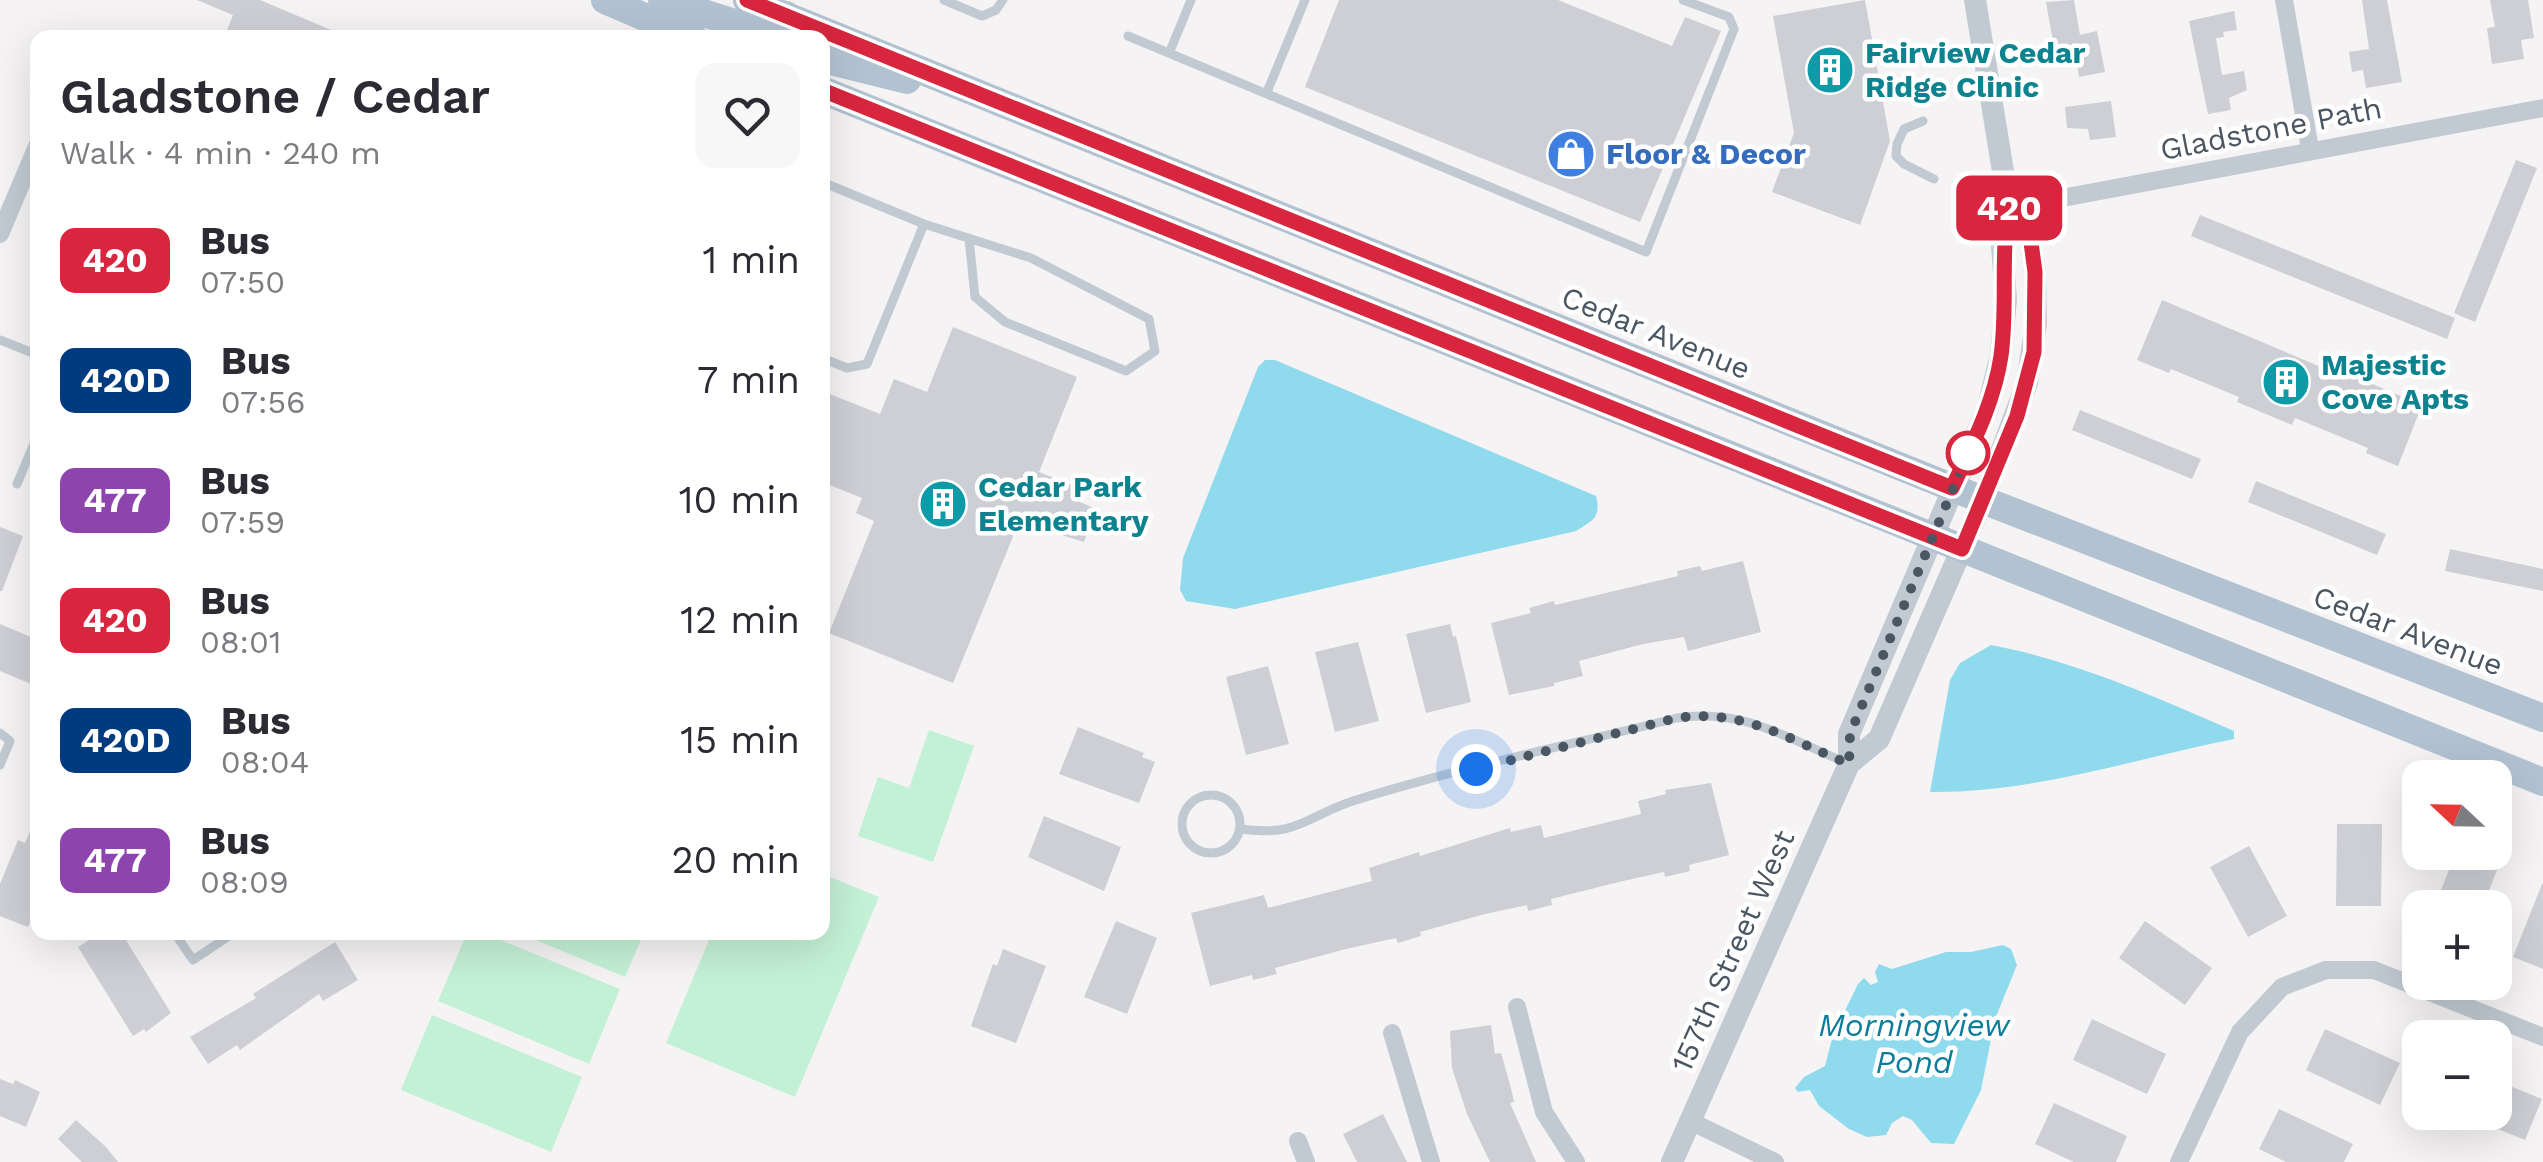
<!DOCTYPE html>
<meta charset="utf-8">
<style>
:root{--surface:#fff;--page:#f7f7f7;--text:#2b2b33;--muted:#7c7c81}
body{margin:0;font-family:"Work Sans",sans-serif;background:var(--page);color:var(--text);height:100vh;display:flex;flex-direction:column;font-size:38px;white-space:nowrap}
*{box-sizing:border-box;margin:0}
p{font-size:32px;color:var(--muted)}
.icon{flex:none;width:55px;height:55px;fill:none;stroke:currentColor;stroke-width:2;stroke-linecap:round;stroke-linejoin:round}
.map{position:relative;flex:1;overflow:hidden}
.details{position:absolute;left:30px;top:30px;width:800px;height:910px;display:flex;flex-direction:column;background:var(--surface);border-radius:20px;box-shadow:0 10px 40px #0002}
.details>*{flex:none}
.badge{padding:0 20px;border-radius:15px;font-size:35px;line-height:65px}
.needle{width:65px;rotate:292deg}
.buttons{position:absolute;left:2402px;top:760px;display:grid;gap:20px}
.buttons a{display:grid;place-items:center;width:110px;height:110px;border-radius:20px;background:var(--surface);box-shadow:0 10px 40px #0002;font-size:50px}
.you{position:absolute;width:50px;height:50px;margin:-25px;border:8px solid #fff;border-radius:50%;background:#1a73e8;box-shadow:0 0 0 15px #1a73e833}
.map>.badge{position:absolute;translate:-50% -50%;box-shadow:0 0 0 5px #fff}
.round{display:grid;place-items:center;flex:none;width:105px;height:105px;border-radius:20px;background:var(--page)}
.headline{display:flex;align-items:center;justify-content:space-between;height:170px;padding:0 30px}
h1{font-size:48px;font-weight:600;line-height:75px}
ul{padding:0;list-style:none}
li{display:flex;align-items:center;gap:30px;height:120px;padding:0 30px}
li div{flex:1}
li b{display:block;font-size:38px}
li em{font-style:normal}
li .badge{min-width:110px;font-weight:700;text-align:center}
.map>svg:first-child{display:block}
</style>
<div class="map">
<svg width="2543" height="1162" viewBox="0 0 2543 1162">
<rect width="100%" height="100%" fill="#f5f3f3"/>
<path fill="#c3f1d5" d="M929,730L974,746L933,862L858,836L878,777L909,788Z
M823,874L879,897L795,1097L666,1043L712,933L822,932Z
M467,933H484L620,989L589,1064L438,1001Z
M519,933H644L625,977Z
M432,1015L582,1077L551,1152L401,1090Z"/>
<path fill="#90daee" d="M1265,360H1275L1596,496C1601,517 1594,520 1576,531L1235,609L1186,601L1180,590L1183,558L1258,367Z
M1991,645C2076,661 2155,697 2234,731V739C2133,759 2035,793 1930,792L1950,680L1960,663Z
M2003,945L2011,949L2017,965L1995,1019L1981,1090L1954,1144L1931,1143L1912,1120L1903,1116L1892,1123L1886,1135L1867,1137L1849,1129L1819,1106L1810,1090L1798,1092L1795,1088L1804,1077L1825,1066L1833,1035L1858,984L1864,978L1871,985L1878,982L1875,972L1879,964L1892,969L1946,952H1971Z"/>
<path fill="#cdcfd5" d="M197,0H260L350,38H224L233,15Z
M1339,0H1558L1672,46L1685,17L1721,31L1640,222L1305,87Z
M1865,0L1890,141L1860,225L1772,192L1794,133L1773,16Z
M2074,0L2080,35L2097,31L2105,72L2079,77L2077,64L2070,66L2068,57L2056,59L2046,2Z
M2362,0H2387L2402,82L2366,88L2363,70L2352,72L2349,52L2369,49Z
M2490,0H2528L2534,38L2521,40L2524,59L2492,64L2487,28L2495,27Z
M2234,11L2237,30L2223,32L2224,37L2216,38L2222,75L2244,71L2247,90L2229,98L2231,110L2208,114L2189,21Z
M2111,101L2116,137L2090,140L2088,129L2067,128L2065,107Z
M2516,160L2537,168L2475,322L2454,313Z
M2200,215L2455,318L2447,339L2191,236Z
M2162,300L2347,378L2349,374L2422,405L2398,466L2366,453L2368,448L2295,418L2292,425L2237,402L2239,397L2171,369L2169,373L2137,360Z
M953,327L1077,377L1039,472L1079,488L1073,499L1096,509L1084,542L1019,522L953,683L829,633L874,521L856,513L862,498L822,482V391L880,414L894,379L927,392Z
M2080,410L2201,459L2192,479L2072,430Z
M2256,481L2386,534L2377,555L2248,502Z
M0,527L23,536L2,591H0Z
M2450,549L2543,569V591L2445,571Z
M1743,561L1761,632L1688,651L1684,637L1643,644L1579,661L1583,676L1554,683V686L1509,695L1491,623L1531,613L1529,608L1554,601L1555,605L1678,576L1677,571L1700,566L1702,571Z
M0,624L38,640V687L0,671Z
M1450,624L1453,637L1456,636L1471,702L1426,713L1406,634Z
M1358,642L1379,721L1335,732L1315,652Z
M1268,666L1289,744L1246,755L1226,677Z
M1078,727L1144,753L1142,757L1155,762L1139,803L1059,774Z
M1711,783L1729,855L1689,865L1690,871L1665,877L1664,872L1623,881L1551,899L1552,905L1528,911L1527,905L1485,914L1420,932L1421,936L1398,943L1396,938L1346,949L1275,968L1277,974L1253,980L1252,975L1210,986L1191,913L1264,895L1268,908L1372,881L1369,868L1419,852L1420,856L1510,828L1511,832L1541,825L1544,838L1584,828L1641,814L1638,801L1666,794L1665,790Z
M37,814L38,905L28,927L0,916V884L18,840L25,843Z
M1044,816L1121,847L1104,891L1028,857Z
M2337,824H2382L2381,906H2336Z
M2249,846L2287,916L2248,937L2210,867Z
M2456,852H2468L2499,865L2482,908H2434Z
M2542,884H2543V969L2513,957Z
M1116,921L1157,938L1127,1014L1084,997Z
M2145,921L2212,968L2185,1005L2119,958Z
M102,932H121L171,1013L146,1032L144,1029L133,1036L78,947Z
M335,942L358,980L323,1001L319,994L240,1050L237,1045L208,1064L190,1037L256,998L253,994Z
M1003,949L1046,966L1016,1043L971,1026L993,964L997,966Z
M2092,1019L2166,1054L2147,1094L2073,1060Z
M1491,1025L1495,1054L1501,1053L1511,1088L1514,1102L1510,1103L1536,1162H1490L1467,1114L1452,1068L1450,1031Z
M2325,1029L2400,1063L2380,1105L2306,1070Z
M0,1079L13,1084L15,1080L40,1092L26,1127L0,1116Z
M2495,1080L2542,1099L2525,1140L2458,1113L2495,1112Z
M2054,1103L2127,1136L2116,1162H2074L2035,1144Z
M2279,1109L2353,1144L2344,1162H2286L2259,1149Z
M1383,1114L1407,1162H1357L1343,1134Z
M76,1120L106,1147L118,1162H82L58,1139Z"/>
<g fill="none" stroke-linecap="round" stroke-linejoin="round">
<path stroke="#c1cad2" stroke-width="9" d="M944,0L982,16L996,10L1003,0
M1128,36L1646,252L1734,29L1729,17L1683,0
M1170,51L1191,0
M1267,92L1305,0
M1923,121L1904,129L1897,144L1896,156L1904,164L1934,179
M822,182L924,224L867,364L847,368L822,358
M924,224L1031,258L1149,319L1155,351L1126,371L1005,322L975,297L969,238
M0,340L38,355
M17,484L38,434
M0,733L10,741L0,765
M1182 824a29 29 0 1 1 58 0a29 29 0 1 1-58 0Z
M1240,829C1301,837 1305,816 1356,800C1461,767 1570,745 1677,718C1744,708 1786,738 1847,763
M174,932L193,960L235,932"/>
<path stroke="#c1cad2" stroke-width="18" d="M2284,0L2310,149
M2009,208L2543,108
M0,234L38,144
M1517,1007L1544,1112L1576,1162
M1392,1033L1431,1162
M1690,1121L1775,1162
M1298,1141L1306,1162
M2179,1162L2240,1032L2282,987L2326,970H2374L2543,1037"/>
<path stroke="#c1cad2" stroke-width="22" d="M1849,764L1879,739L1983,500L2027,383L2036,324L2035,272L2030,235L2009,208
M1672,1162L1849,764V734L1988,407L2001,355L2006,299L2002,246L2009,208L1975,0"/>
<path stroke="#b3c2d1" stroke-width="28" d="M605,0L694,38
M662,0L754,29L773,27L786,15
M747,0L1983,500L2543,718
M822,59L907,80
M822,90L2543,782"/>
</g>
<g fill="none" stroke-linecap="round" stroke-linejoin="round">
<g stroke="#fff" stroke-width="22">
<path id="line" d="M747,0L1952,488C1972,445 1994,403 2001,356C2008,306 2000,257 2009,208L2030,235L2035,272L2034,352L2017,416L1962,549L822,90"/>
</g>
<use href="#line" stroke="#d7263d" stroke-width="15"/>
<path stroke="#4a5661" stroke-width="10" stroke-dasharray="0 18" d="M1476,769L1677,718C1742,708 1790,740 1849,764L1850,734L1968,453"/>
</g>
<defs>
<g id="building-disc" transform="scale(2.5)"><circle r="9.5" fill="#0f9aa8" stroke="#fff"/><path d="M-4-6H4V6H1V3H-1V6H-4ZM-2.5-4.3h1.7v1.8h-1.7ZM.8-4.3h1.7v1.8H.8ZM-2.5-1h1.7V.8h-1.7ZM.8-1h1.7V.8H.8Z" fill="#fff"/></g>
<g id="shop-disc" transform="scale(2.5)"><circle r="9.5" fill="#3f7fe0" stroke="#fff"/><path d="M-5-2.5h2.3a2.7 3.5 0 0 1 5.4 0H5L5.5 6h-11ZM-1.5-2.5h3a1.5 2.3 0 0 0-3 0Z" fill="#fff"/></g>
</defs>
<g fill-rule="evenodd">
<use href="#building-disc" x="1830" y="70"/>
<use href="#shop-disc" x="1571" y="154"/>
<use href="#building-disc" x="2286" y="382"/>
<use href="#building-disc" x="943" y="504"/>
</g>
<circle fill="#fff" stroke="#d7263d" stroke-width="5" cx="1968" cy="453" r="20"/>
<g text-anchor="middle" stroke-width="9" stroke-linejoin="round" paint-order="stroke">
<g font-size="30" font-weight="bold" fill="#0d838f" stroke="#fff" text-anchor="start">
<text x="1865" y="63">Fairview Cedar<tspan x="1865" dy="34">Ridge Clinic</tspan></text>
<text x="2321" y="375">Majestic<tspan x="2321" dy="34">Cove Apts</tspan></text>
<text x="978" y="497">Cedar Park<tspan x="978" dy="34">Elementary</tspan></text>
</g>
<g font-size="30" fill="#4a5661" stroke="#fff">
<text transform="translate(2271 129) rotate(-11)" y="10">Gladstone Path</text>
<text transform="translate(1656 333) rotate(22)" y="10">Cedar Avenue</text>
<text transform="translate(2408 631) rotate(21)" y="10">Cedar Avenue</text>
<text transform="translate(1733 951) rotate(-66)" y="10">157th Street West</text>
</g>
<g font-size="30" font-weight="bold" fill="#366cbe" stroke="#fff" text-anchor="start">
<text x="1606" y="164">Floor &amp; Decor</text>
</g>
<g font-size="32" font-style="italic" fill="#0c7c9b" stroke="#fff">
<text x="1914" y="1036">Morningview<tspan x="1914" dy="37">Pond</tspan></text>
</g>
</g>
</svg>
<div class="buttons">
<a><svg class="needle" viewBox="-14 -14 28 28"><path d="M0-13l5 13h-10z" fill="#e53935"/><path d="M0 13l5-13h-10z" fill="#7c7c81"/></svg></a>
<a>+</a>
<a>−</a>
</div>
<div class="you" style="left:1476px;top:769px"></div>
<b class="badge" style="left:2009px;top:208px;background:#d7263d;color:#fff">420</b>
<section class="details">
<div class="headline"><div><h1>Gladstone / Cedar</h1><p>Walk · 4 min · 240 m</p></div><a class="round"><svg class="icon" aria-label="heart" viewBox="0 0 24 24"><path d="M12 20l-8-8c-3-5 5-10 8-4 3-6 11-1 8 4z"/></svg></a></div>
<ul>
<li><span class="badge" style="background:#d7263d;color:#fff">420</span><div><b>Bus</b><p>07:50</p></div><em>1 min</em></li>
<li><span class="badge" style="background:#003b80;color:#fff">420D</span><div><b>Bus</b><p>07:56</p></div><em>7 min</em></li>
<li><span class="badge" style="background:#8e44ad;color:#fff">477</span><div><b>Bus</b><p>07:59</p></div><em>10 min</em></li>
<li><span class="badge" style="background:#d7263d;color:#fff">420</span><div><b>Bus</b><p>08:01</p></div><em>12 min</em></li>
<li><span class="badge" style="background:#003b80;color:#fff">420D</span><div><b>Bus</b><p>08:04</p></div><em>15 min</em></li>
<li><span class="badge" style="background:#8e44ad;color:#fff">477</span><div><b>Bus</b><p>08:09</p></div><em>20 min</em></li>
</ul>
</section>
</div>
